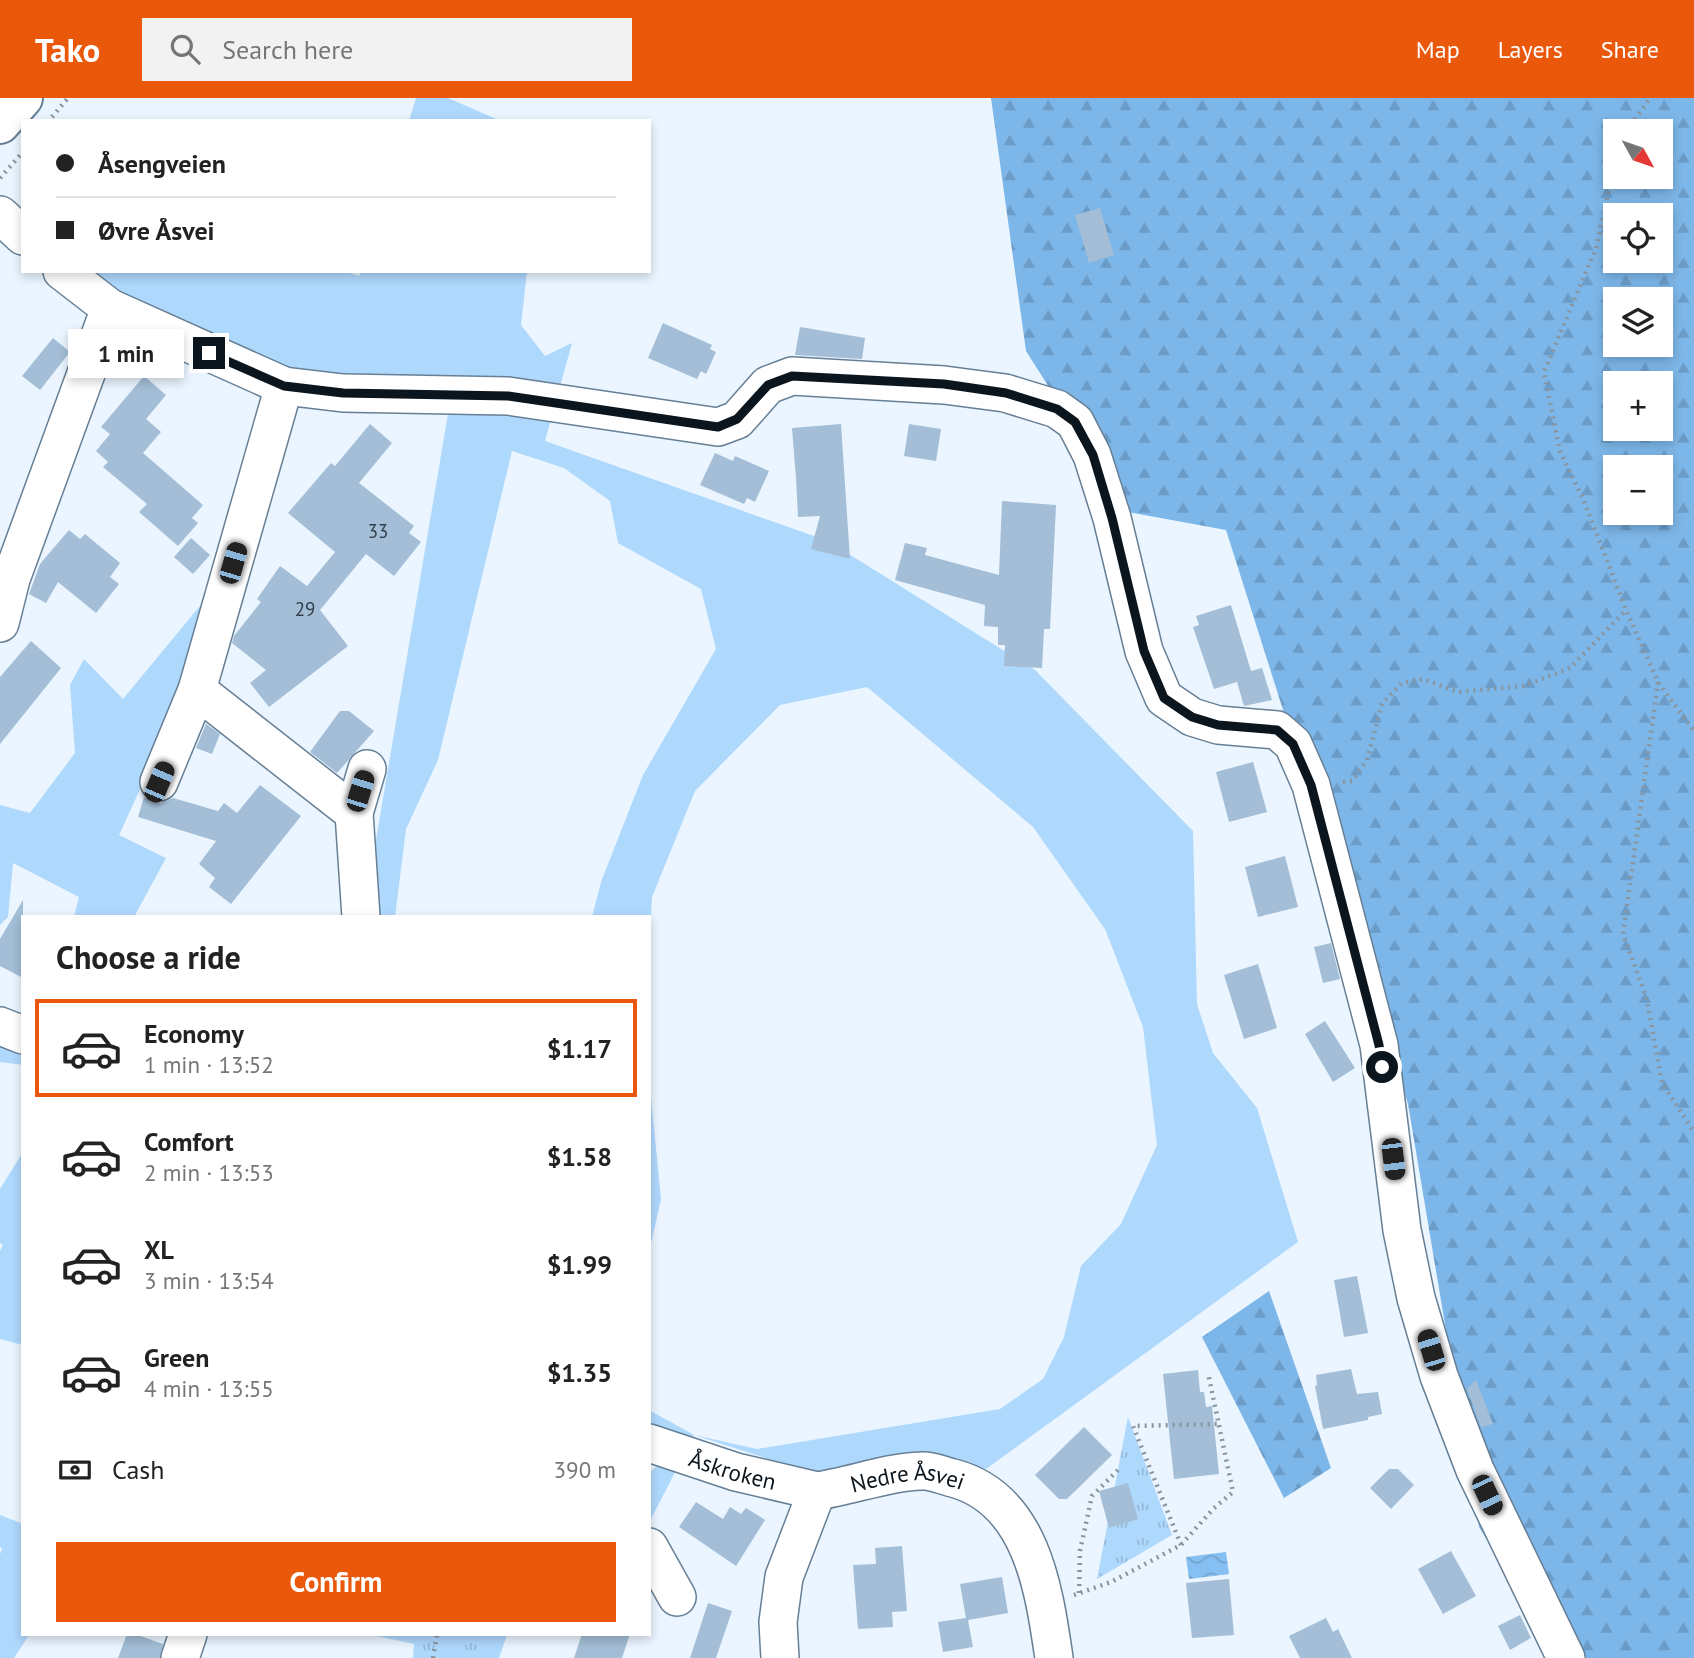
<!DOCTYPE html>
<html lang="en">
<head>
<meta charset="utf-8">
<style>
  :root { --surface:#fff; --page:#f2f2f2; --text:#222; --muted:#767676; --line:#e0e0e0; --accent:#ea580c }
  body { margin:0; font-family:"PT Sans",sans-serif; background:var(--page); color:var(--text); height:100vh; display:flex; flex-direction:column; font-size:26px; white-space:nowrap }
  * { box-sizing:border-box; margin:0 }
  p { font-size:23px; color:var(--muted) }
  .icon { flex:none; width:38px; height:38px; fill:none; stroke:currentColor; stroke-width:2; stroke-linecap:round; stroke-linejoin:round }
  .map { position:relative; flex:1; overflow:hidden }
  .sheet { position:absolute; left:21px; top:817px; width:630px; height:721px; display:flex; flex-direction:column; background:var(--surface); border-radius:0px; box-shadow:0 4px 10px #0003 }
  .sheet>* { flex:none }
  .hud { position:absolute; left:21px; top:21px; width:630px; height:154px; border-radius:0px; box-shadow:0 4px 10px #0003; display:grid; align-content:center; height:154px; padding:0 35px; background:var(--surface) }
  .needle { width:46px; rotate:130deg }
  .controls { position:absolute; left:1603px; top:21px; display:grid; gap:14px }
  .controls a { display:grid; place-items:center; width:70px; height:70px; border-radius:0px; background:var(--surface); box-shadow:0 4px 10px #0003; font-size:35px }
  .end { position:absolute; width:32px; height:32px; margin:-16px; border:9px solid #0b151d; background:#fff; box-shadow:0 0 0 4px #fff }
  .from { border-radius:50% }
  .bubble { position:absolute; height:49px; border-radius:0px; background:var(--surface); box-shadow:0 4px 10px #0003; font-size:23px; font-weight:800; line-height:49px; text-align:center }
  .car { position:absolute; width:21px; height:42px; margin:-21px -10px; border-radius:9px; box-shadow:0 0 5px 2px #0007; background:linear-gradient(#222 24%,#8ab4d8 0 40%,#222 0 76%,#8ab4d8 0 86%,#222 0) }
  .hud b { display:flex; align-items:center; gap:24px; height:66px; font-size:26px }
  .hud b+b { border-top:2px solid var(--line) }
  .hud i { width:18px; height:18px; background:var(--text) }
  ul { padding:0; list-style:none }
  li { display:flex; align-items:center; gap:21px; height:98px; margin:0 14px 10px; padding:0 21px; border:4px solid transparent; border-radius:0px }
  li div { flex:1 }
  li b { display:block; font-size:26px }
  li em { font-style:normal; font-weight:800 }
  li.current { border-color:var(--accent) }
  li>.icon { width:63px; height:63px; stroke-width:1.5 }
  h2 { padding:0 35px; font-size:32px; line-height:84px }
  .pay { display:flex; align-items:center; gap:18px; height:77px; padding:0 35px; font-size:26px }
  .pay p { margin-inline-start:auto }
  .action { display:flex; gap:14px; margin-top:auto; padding:14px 35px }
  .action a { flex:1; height:80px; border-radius:0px; background:var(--accent); color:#fff; font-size:28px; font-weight:800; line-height:80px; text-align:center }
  header { display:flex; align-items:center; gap:42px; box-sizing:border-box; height:98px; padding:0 35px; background:var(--accent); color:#fff }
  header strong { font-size:33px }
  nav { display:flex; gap:38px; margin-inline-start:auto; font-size:24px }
  .search { width:490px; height:63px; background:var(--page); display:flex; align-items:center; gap:18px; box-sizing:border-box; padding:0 24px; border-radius:0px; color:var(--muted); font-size:26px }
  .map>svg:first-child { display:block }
  .grass { fill:#afd8fd }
  .forest { fill:url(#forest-firs); fill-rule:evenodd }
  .park { fill:url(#park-tufts) }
  .water { fill:url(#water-waves) }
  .building { fill:#a3bed6 }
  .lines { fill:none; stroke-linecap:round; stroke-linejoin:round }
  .minor-casing { stroke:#667f95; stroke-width:40 }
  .major-casing { stroke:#667f95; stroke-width:42 }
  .path { stroke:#89949d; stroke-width:4.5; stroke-dasharray:2 5; stroke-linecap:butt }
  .minor { stroke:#fff; stroke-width:37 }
  .major { stroke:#fff; stroke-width:38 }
  .route { stroke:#0b151d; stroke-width:9 }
  .labels { text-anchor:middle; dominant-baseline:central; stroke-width:5; stroke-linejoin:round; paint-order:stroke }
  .number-label { font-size:19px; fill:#313f4b }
  .street-label { font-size:23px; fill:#0b151d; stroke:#fff }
</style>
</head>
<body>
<header>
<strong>Tako</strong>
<div class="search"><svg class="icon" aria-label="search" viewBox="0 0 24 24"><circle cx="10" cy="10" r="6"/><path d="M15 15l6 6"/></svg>Search here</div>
<nav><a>Map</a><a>Layers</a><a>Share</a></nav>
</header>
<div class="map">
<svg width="1694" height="1560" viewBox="0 0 1694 1560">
  <defs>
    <pattern id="forest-firs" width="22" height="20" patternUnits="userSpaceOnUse" patternTransform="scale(1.75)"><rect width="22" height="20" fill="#7db6e8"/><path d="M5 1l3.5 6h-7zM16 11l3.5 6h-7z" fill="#6b9cc7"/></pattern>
    <pattern id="park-tufts" width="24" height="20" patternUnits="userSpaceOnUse" patternTransform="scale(1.75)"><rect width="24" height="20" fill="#afd8fd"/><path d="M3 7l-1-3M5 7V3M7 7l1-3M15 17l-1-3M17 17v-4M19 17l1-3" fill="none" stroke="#95b8d8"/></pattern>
    <pattern id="water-waves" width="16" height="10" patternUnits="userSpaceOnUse" patternTransform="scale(1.75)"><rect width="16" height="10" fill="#86c0f2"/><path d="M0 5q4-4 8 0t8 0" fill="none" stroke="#72a4cf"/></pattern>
  </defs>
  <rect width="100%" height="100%" fill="#eaf5ff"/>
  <g class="grass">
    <path d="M416,0H448L501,23H409Z"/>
    <path d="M67,173H344L359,178L361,173H527L521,227L545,258L572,245L545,343L828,443L1035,572L1193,733L1197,906L1213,955L1257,1010L1298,1144L986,1371L949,1361L812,1375L694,1337L649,1425V1375L672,1355L649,1345V1312L694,1337L757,1351L1000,1311L1043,1281L1064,1239L1081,1168L1121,1126L1157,1047L1143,929L1105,831L1033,729L867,589L780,607L695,693L652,799L649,860V819H592L601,784L643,677L716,551L701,491L618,445L610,403L564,370L512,353L438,662L406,731L395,819H363L449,310L289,284Z"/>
    <path d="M209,497L187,589L119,737L166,760L134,819H74L79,799L13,765L8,819L0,827V707L30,715L75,655L70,587L84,561L123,601Z"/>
    <path d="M0,937L23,944V967L0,964Z"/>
    <path d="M649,979L661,1101L649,1154Z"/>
    <path d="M23,1054V1247L0,1241V1153L3,1147L0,1145V1091Z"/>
    <path d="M0,1417L23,1426V1536L29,1537L14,1560H0V1456L2,1450L0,1449Z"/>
  </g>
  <g class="forest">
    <path d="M991,0H1694V1560H1561L1479,1429L1408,1006L1226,432L1128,414L1026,253ZM1615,33H1661V79H1615ZM1615,117H1661V163H1615ZM1615,201H1661V247H1615ZM1615,285H1661V331H1615ZM1615,369H1661V415H1615Z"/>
    <path d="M1269,1193L1331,1370L1284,1400L1202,1239Z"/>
  </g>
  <g class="park">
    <path d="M1128,1319L1172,1437L1097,1481Z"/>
    <path d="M372,1537H507L499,1560H413L414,1546Z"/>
  </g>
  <path class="water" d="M1226,1454L1229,1476L1189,1481L1186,1459Z"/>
  <g class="building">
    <path d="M1100,110L1114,157L1089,165L1075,117Z"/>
    <path d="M663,225L712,247L710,251L716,254L706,276L701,273L697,281L648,260Z"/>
    <path d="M800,229L865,240L862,261L795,257Z"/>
    <path d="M53,240L70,254L40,292L22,278Z"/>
    <path d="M144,278L166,297L146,321L161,334L143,355L203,407L192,420L198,425L178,448L139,414L147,406L103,369L108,364L96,353L110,336L101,329Z"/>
    <path d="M370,326L392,345L359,385L414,428L409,435L421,444L394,478L366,456L320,512L348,548L269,609L250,585L266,572L232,545L234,538L261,504L257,501L280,468L307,488L335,454L288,415L331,365L335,368Z"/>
    <path d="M841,326L850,461L811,451L820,418L798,419L796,380L792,330Z"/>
    <path d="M909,326L941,331L936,363L904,358Z"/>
    <path d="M715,355L733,363L735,358L769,373L755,404L747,400L744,406L700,387Z"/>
    <path d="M1002,403L1056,407L1050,531H1044L1042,570L1004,568L1005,547H998V529L984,528L985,507L895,482L905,445L927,450L925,457L999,477Z"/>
    <path d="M69,432L80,441L85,436L120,465L110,479L119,486L96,515L58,484L46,505L29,496L40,466Z"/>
    <path d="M191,440L210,457L193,476L174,459Z"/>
    <path d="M1231,507L1251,573L1262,570L1272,602L1244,608L1237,584L1214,591L1193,529L1199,527L1196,518Z"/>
    <path d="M31,543L61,570L0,646V579Z"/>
    <path d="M340,613H349L374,633L337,675L310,654Z"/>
    <path d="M206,626L220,636L212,656L196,650Z"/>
    <path d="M1253,664L1267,714L1229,724L1216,674Z"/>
    <path d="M260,687L301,718L231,806L209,789L215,780L199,766L216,743L138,719L144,699L152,704L161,705L173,700L218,713L224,705L237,715Z"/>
    <path d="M1285,758L1298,809L1258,819L1245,769Z"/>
    <path d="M23,802V880L0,868V841Z"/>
    <path d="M1331,845L1340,881L1323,885L1314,849Z"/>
    <path d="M1258,866L1277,930L1244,941L1224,877Z"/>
    <path d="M1325,923L1355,970L1333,984L1305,936Z"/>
    <path d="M1357,1178L1368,1235L1344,1239L1334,1182Z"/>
    <path d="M1351,1271L1357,1296L1378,1294L1382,1316L1368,1319V1322L1323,1331L1315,1288L1317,1287L1316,1277Z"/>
    <path d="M1198,1272L1200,1294H1204L1206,1309L1212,1308L1219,1376L1174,1381L1163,1276Z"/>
    <path d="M1476,1282L1493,1326L1481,1329L1467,1291Z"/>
    <path d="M1084,1329L1112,1357L1067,1401H1059L1035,1377Z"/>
    <path d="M1389,1371H1398L1414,1387L1391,1411L1370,1390Z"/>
    <path d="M1128,1385L1138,1421L1109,1430L1099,1393Z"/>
    <path d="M696,1404L723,1421L730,1409L741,1416L746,1410L765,1422L736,1468L679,1429Z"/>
    <path d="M902,1448L907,1513L892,1514L893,1529L858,1531L853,1467L876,1466L875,1450Z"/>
    <path d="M1451,1453L1476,1498L1443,1516L1418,1471Z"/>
    <path d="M1002,1479L1008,1515L968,1522L973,1549L943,1554L938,1524L966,1520L960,1486Z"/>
    <path d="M1229,1481L1234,1537L1192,1540L1186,1485Z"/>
    <path d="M708,1505L732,1513L716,1560H690Z"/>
    <path d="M1520,1517L1531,1540L1510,1552L1498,1528Z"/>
    <path d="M1326,1520L1333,1534L1338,1531L1352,1560H1300L1289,1538Z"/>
    <path d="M127,1536H135L163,1546L160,1560H118Z"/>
    <path d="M582,1536H630L622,1560H574Z"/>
  </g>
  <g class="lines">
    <defs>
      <g id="minor">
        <path d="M0,117L23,138"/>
        <path d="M62,173L110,210L284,288L343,295L508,298L718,329L737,322L768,287L792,278L944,287L1005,295L1057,311L1075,324L1092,357L1112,420L1144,553L1164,600L1192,619L1218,627L1277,632L1293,646L1311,687L1379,947L1402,1132L1416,1200L1439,1278L1475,1372L1566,1560"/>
        <path d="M0,525L11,481L110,210"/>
        <path d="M197,592L354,715"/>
        <path d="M159,684L197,592L284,288"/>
        <path d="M361,819L354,715L367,671"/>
        <path d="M0,928L23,937"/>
        <path id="s1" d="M649,1345L736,1374L817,1393"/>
        <path d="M649,1449L677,1499"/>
        <path d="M180,1560L188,1536"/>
        <path id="s2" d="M780,1560L778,1524L784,1479L817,1393C852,1388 886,1374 922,1373C932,1372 943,1378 953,1380C1032,1401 1044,1492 1054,1560"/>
      </g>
      <path id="major" d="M0,26L23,0"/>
    </defs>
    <use href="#minor" class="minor-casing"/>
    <use href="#major" class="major-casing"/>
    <g class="path">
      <path d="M52,19L68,0"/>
      <path d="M1627,33L1650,0"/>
      <path d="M1615,66L1596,150L1544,274L1560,353L1584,403L1626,512L1658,584L1694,633"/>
      <path d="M0,80L23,54"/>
      <path d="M1658,584L1623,836L1647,902L1662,985L1694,1034"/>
      <path d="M1343,684L1352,683L1367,662L1382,606L1402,585L1423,581L1458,594L1523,588L1570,570L1626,512"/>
      <path d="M1181,1447L1133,1328L1219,1326"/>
      <path d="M1079,1495L1080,1453L1092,1398L1120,1370"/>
      <path d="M1074,1497L1111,1484L1181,1447L1213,1411L1233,1394L1208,1275"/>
      <path d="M433,1560L437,1536"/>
    </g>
    <use href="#minor" class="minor"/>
    <use href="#major" class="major"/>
  </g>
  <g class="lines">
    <path class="route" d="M209,255L284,288L343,295L508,298L718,329L737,321L768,287L792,278L944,286L1006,295L1057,311L1075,324L1093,357L1112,420L1144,553L1164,600L1192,619L1218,627L1277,632L1293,646L1311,687L1379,947L1382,969"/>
  </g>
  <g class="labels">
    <g class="number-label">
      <text x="378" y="433">33</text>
      <text x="305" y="511">29</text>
    </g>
    <g class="street-label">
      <text stroke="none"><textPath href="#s1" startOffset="88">Åskroken</textPath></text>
      <text stroke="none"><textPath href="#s2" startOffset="266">Nedre Åsvei</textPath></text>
    </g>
  </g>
</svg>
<div class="controls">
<a><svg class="needle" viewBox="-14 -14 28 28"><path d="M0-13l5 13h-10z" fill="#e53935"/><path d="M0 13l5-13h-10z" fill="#767676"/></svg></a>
<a><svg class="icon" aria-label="locate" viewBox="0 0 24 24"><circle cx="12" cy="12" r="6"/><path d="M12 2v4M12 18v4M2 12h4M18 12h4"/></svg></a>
<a><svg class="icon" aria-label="layers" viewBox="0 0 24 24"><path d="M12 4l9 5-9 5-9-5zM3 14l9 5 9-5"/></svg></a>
<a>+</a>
<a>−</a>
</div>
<i class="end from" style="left:1382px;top:969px"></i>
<i class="end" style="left:209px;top:255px"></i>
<div class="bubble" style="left:68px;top:231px;width:116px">1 min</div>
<i class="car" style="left:233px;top:465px;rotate:16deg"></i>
<i class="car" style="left:159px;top:684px;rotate:23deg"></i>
<i class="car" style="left:360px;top:693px;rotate:17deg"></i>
<i class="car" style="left:1393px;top:1061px;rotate:173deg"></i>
<i class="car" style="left:1431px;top:1252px;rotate:343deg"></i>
<i class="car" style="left:1487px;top:1397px;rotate:155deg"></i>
<div class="hud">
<b><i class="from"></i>Åsengveien</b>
<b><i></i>Øvre Åsvei</b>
</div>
<section class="sheet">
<h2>Choose a ride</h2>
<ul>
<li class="current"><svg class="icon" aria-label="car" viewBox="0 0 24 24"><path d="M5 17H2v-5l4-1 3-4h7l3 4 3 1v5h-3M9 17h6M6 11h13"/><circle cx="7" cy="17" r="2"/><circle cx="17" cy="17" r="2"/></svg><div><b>Economy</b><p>1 min · 13:52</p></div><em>$1.17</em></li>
<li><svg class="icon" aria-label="car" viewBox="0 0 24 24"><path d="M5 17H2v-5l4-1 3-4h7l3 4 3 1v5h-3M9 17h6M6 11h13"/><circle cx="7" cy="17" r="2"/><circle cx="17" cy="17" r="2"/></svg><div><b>Comfort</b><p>2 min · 13:53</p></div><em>$1.58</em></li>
<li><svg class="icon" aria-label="car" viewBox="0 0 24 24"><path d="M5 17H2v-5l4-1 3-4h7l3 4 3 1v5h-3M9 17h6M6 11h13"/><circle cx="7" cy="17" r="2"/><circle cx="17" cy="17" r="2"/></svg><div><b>XL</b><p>3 min · 13:54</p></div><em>$1.99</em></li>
<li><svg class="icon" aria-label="car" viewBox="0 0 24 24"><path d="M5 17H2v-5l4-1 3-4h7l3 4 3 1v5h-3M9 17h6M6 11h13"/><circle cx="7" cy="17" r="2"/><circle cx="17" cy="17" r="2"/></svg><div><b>Green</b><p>4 min · 13:55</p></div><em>$1.35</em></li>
</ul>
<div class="pay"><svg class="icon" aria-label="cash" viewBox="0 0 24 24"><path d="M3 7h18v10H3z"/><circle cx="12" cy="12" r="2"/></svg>Cash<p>390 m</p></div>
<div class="action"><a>Confirm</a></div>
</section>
</div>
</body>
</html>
